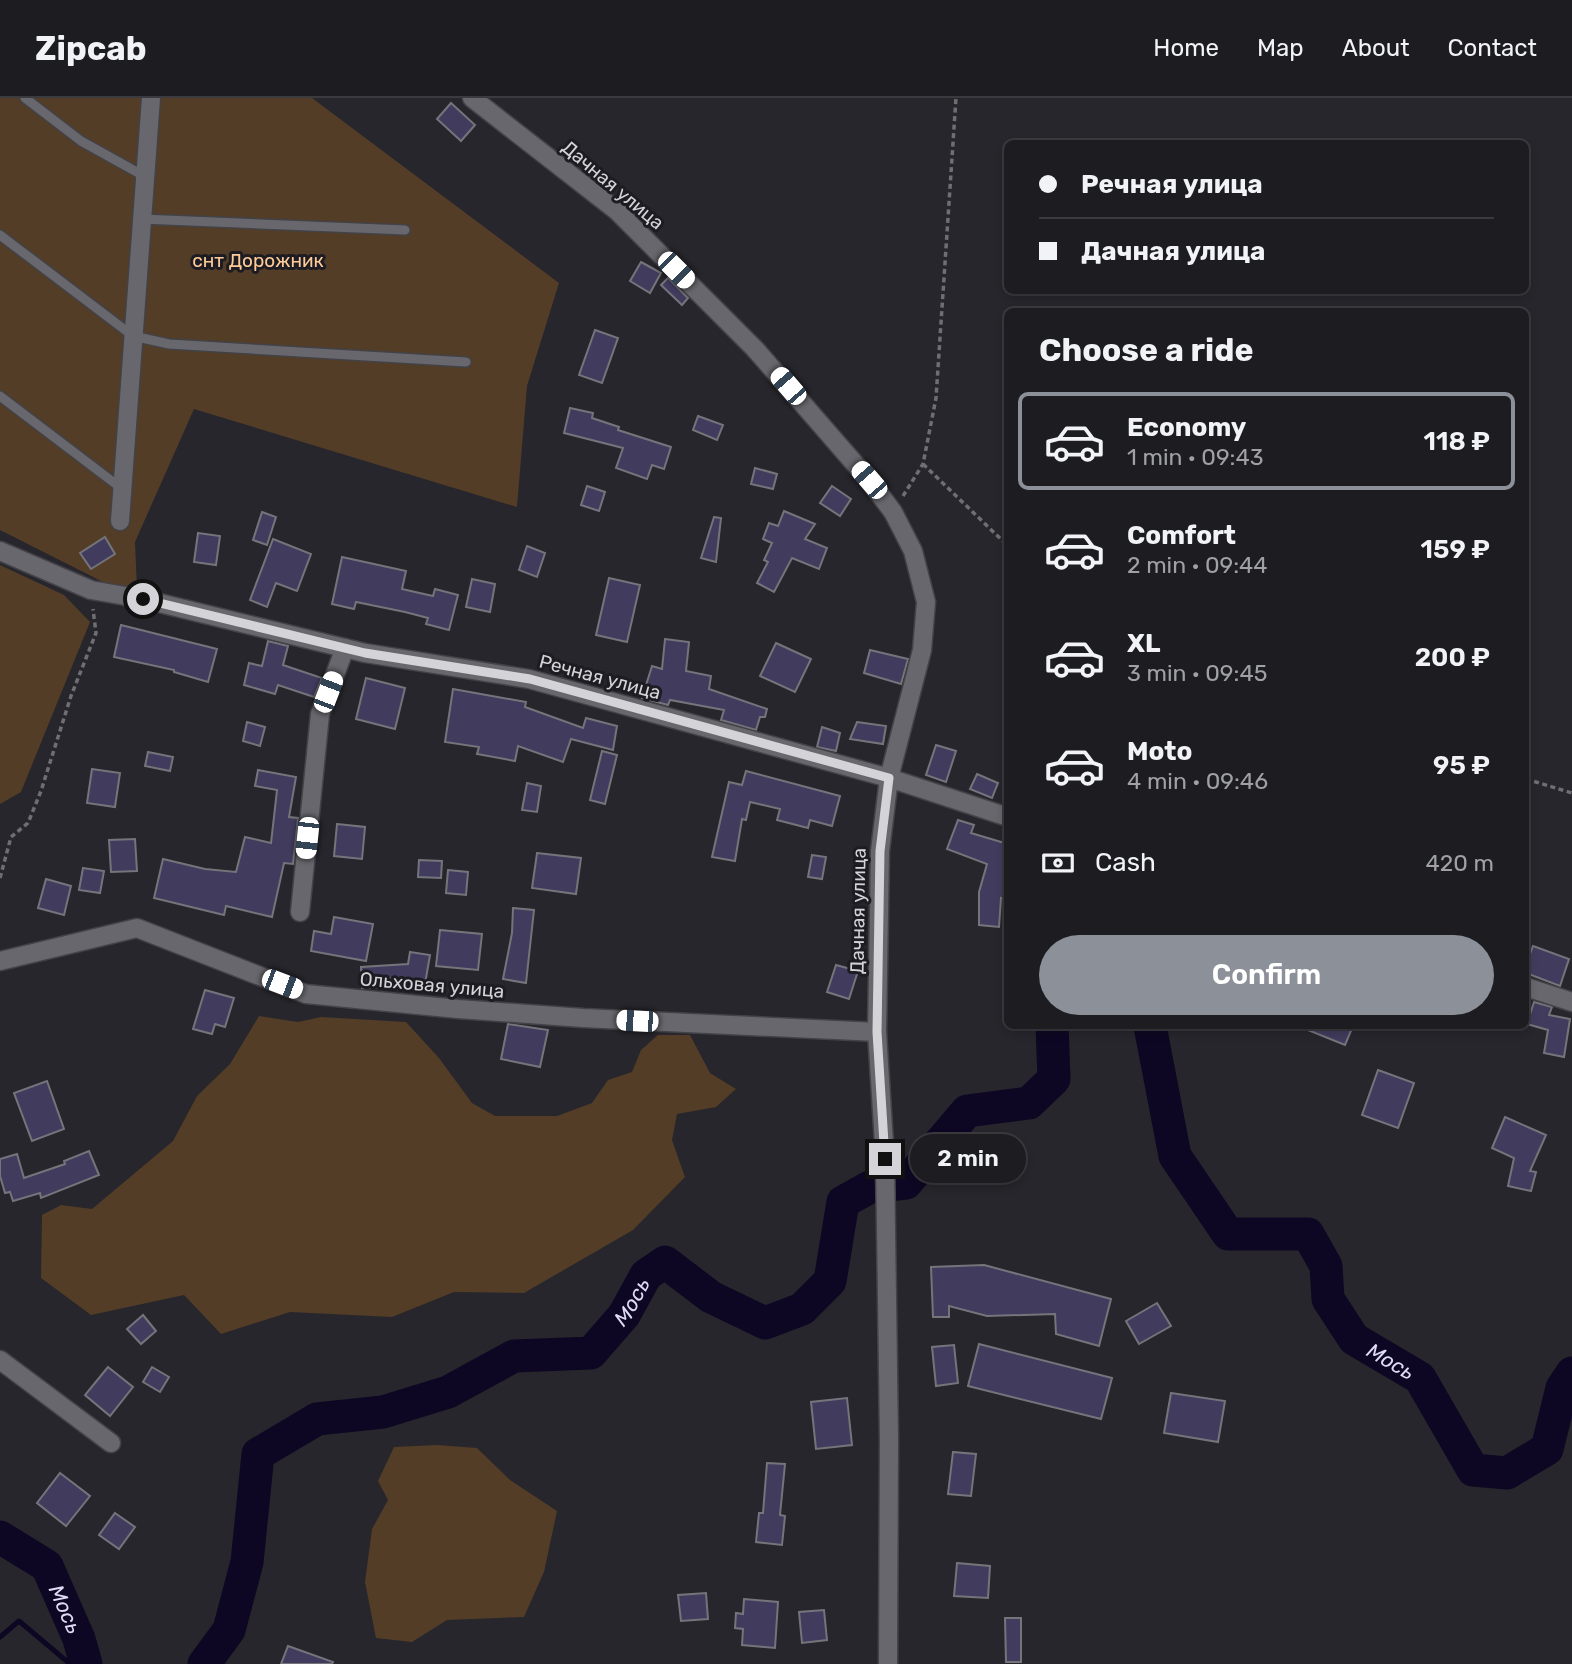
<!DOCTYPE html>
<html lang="en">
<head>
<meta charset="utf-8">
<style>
  :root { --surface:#1c1c21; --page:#25252a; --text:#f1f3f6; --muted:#a0a1a5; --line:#3a3a3f; --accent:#8c9099 }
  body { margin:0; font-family:Rubik,sans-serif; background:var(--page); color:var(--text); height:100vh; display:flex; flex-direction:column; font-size:26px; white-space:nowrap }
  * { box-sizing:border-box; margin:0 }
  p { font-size:23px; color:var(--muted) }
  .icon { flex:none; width:38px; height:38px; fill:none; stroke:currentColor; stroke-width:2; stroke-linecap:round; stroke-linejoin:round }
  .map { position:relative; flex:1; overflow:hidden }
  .side { position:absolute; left:1004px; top:210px; width:525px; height:721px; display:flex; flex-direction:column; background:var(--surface); border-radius:10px; box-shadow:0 4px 10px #0003,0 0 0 2px var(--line) }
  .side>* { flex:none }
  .banner { position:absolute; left:1004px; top:42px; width:525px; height:154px; border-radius:10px; box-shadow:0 4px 10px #0003,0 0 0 2px var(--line); display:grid; align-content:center; height:154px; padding:0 35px; background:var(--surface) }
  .end { position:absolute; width:32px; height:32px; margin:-16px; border:9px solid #d4d3d7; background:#111; box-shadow:0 0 0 4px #111 }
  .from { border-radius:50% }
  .bubble { position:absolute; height:49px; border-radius:24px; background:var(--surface); box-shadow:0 4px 10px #0003,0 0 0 2px var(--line); font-size:23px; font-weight:600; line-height:49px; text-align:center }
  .car { position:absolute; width:21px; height:42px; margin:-21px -10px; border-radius:9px; box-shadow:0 0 5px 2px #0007; background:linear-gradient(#fff 24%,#345 0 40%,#fff 0 76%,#345 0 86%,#fff 0) }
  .banner b { display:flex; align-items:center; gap:24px; height:66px; font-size:26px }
  .banner b+b { border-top:2px solid var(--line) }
  .banner i { width:18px; height:18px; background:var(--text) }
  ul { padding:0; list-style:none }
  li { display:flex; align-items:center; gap:21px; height:98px; margin:0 14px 10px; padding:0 21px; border:4px solid transparent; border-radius:10px }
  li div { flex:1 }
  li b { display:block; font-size:26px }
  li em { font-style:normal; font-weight:600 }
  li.on { border-color:var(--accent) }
  li>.icon { width:63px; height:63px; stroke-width:1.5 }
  h2 { padding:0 35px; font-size:32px; line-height:84px }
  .pay { display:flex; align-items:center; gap:18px; height:77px; padding:0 35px; font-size:26px }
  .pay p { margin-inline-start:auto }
  .button { display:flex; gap:14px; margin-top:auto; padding:14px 35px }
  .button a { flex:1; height:80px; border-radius:42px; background:var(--accent); color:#fff; font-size:28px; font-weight:600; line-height:80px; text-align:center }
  header { display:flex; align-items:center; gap:42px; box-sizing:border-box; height:98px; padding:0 35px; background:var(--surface); border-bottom:2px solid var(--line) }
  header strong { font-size:33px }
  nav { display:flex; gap:38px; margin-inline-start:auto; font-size:24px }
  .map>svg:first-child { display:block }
  .green { fill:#533d27 }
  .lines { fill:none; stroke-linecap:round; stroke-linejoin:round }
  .stream { stroke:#0e0723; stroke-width:5 }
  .river { stroke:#0e0723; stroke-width:33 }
  .building { fill:#413c5d; stroke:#74747b; stroke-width:2 }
  .service-casing { stroke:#424247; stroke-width:12 }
  .minor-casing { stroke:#424247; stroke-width:21 }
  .path { stroke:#6f6e73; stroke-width:3.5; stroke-dasharray:5 3.5; stroke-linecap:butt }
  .service { stroke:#67676d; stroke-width:9 }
  .minor { stroke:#67676d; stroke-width:18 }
  .route { stroke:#d4d3d7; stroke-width:9 }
  .labels { text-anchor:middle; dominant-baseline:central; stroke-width:6; stroke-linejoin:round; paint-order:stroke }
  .street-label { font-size:19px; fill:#d4d3d7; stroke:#1d1c22 }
  .park-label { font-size:19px; fill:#fecb98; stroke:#1d1c22 }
  .water-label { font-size:21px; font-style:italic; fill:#dedbf5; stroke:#1d1c22 }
</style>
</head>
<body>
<header>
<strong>Zipcab</strong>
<nav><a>Home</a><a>Map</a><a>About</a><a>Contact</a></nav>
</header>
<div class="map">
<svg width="1572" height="1566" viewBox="0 0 1572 1566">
  <rect width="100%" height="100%" fill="#26262c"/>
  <g class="green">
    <path d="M0,0H312L559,185L527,288L517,409L194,311L135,444L137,490L105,485L0,432Z"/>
    <path d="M0,467L64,497L90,524L21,694L0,706Z"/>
    <path d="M259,918L298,924L321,919L406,924L439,960L472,1005L495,1018H557L592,1005L608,982L632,974L641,952L658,937H690L710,975L736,991L716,1009L677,1016L672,1042L685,1079L633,1132L524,1195L454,1194L392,1219L290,1214L221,1236L184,1197L91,1217L41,1180L42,1117L61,1107L92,1111L173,1043L197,998L230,966Z"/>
    <path d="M437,1347L477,1350L510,1382L557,1413L544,1474L524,1519L447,1522L412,1544L376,1540L365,1484L372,1431L388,1402L378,1383L394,1349Z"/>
  </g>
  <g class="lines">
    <path class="stream" d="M0,1539L19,1523L70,1566"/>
    <g class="river">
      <path id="s1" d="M1150,928L1175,1058L1228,1136H1308L1326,1168L1328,1201L1354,1241L1420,1280L1473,1372L1507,1375L1547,1351L1562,1290L1572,1275"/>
      <path id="s2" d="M0,1439L47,1468L79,1541L86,1566"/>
      <path id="s3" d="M204,1566L229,1532L247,1464L258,1356L317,1321L383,1314L448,1294L514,1258L591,1255L624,1217L646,1177L665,1164L711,1199L765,1225L802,1211L830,1183L843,1104L870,1089L906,1085L967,1013L1029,1005L1054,981L1052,928"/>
    </g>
  </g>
  <g class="building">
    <path d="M451,5L475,27L461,43L437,21Z"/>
    <path d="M641,164L661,175L650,195L630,183Z"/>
    <path d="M668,180L688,200L682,207L661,187Z"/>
    <path d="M595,232L618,240L602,285L579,277Z"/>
    <path d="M570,310L593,315L592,320L619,329L618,332L671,349L664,371L652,367L647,381L616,370L623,350L564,335Z"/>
    <path d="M698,318L723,327L717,342L693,332Z"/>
    <path d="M755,370L777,376L773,391L751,386Z"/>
    <path d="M587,388L605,394L599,413L581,407Z"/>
    <path d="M832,388L851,401L840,418L820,405Z"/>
    <path d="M784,413L815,426L805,441L827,450L819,471L792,460L774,494L757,485L768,464L764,462L772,445L763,441L769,425L778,428Z"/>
    <path d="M262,414L276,419L267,447L253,442Z"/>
    <path d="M714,419L721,420L716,464L701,460Z"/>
    <path d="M198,435L220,438L216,467L194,464Z"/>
    <path d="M105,439L115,456L91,471L80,455Z"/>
    <path d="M273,441L311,456L297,493L276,485L267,509L250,502Z"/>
    <path d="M527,448L545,455L537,479L519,472Z"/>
    <path d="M342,459L406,473L402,491L433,498L435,491L458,497L449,532L426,526L428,520L405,514L356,504L354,511L332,506Z"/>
    <path d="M609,480L640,487L627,544L596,537Z"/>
    <path d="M472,481L495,486L490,514L466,509Z"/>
    <path d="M121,527L217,551L208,584L174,574V572L114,559Z"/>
    <path d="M665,541L689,544L686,573L711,578L709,591L767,611L765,619H760L756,632L721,622L724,612L670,602L668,607L642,600L652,568L662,571Z"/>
    <path d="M268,543L288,548L283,567L322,580L314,599L278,587L275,596L244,587L249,565L262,568Z"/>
    <path d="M776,545L811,561L795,594L760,578Z"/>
    <path d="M870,552L908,561L901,586L864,575Z"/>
    <path d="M366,580L405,590L395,631L356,621Z"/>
    <path d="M453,591L526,604L525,609L583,630L586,620L617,628L613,652L571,641L563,664L518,648L515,663L477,656L479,649L445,644Z"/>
    <path d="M247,624L265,629L260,648L243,643Z"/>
    <path d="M857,624L886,628L883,646L850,641Z"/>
    <path d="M822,629L840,635L836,653L817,649Z"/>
    <path d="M936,647L956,653L946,684L926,677Z"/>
    <path d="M602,653L617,657L605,706L590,702Z"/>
    <path d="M148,654L173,659L170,673L145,668Z"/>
    <path d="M92,671L120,675L115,709L87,705Z"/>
    <path d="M258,672L296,679L289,719L298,720L293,766L284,765L272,819L226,808L224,817L154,800L163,761L205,771L236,774L245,739L271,745L277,692L255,688Z"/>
    <path d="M746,673L840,698L832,728L810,722L808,730L777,722L780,711L750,704L746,722L742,721L735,763L712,759L729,684L742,687Z"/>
    <path d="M977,676L998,685L992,700L970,691Z"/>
    <path d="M527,685L541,688L537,714L522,712Z"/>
    <path d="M958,722L974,727L971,735L1008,746V793L1006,802L1001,800L999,829L979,827V794L987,766L947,751Z"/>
    <path d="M337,726L365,729L362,761L334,758Z"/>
    <path d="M135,741L137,773L111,774L109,742Z"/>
    <path d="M537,755L581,760L576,796L532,790Z"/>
    <path d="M812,757L826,759L822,781L808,779Z"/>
    <path d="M419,762L442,763L441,780L418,779Z"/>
    <path d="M83,770L104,773L100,795L79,792Z"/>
    <path d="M448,772L468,774L466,797L446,795Z"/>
    <path d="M46,781L71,788L64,817L38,810Z"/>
    <path d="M513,810L534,812L526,885L503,881L512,835Z"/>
    <path d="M334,819L373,826L366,863L311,853L314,833L331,836Z"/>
    <path d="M440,832L482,836L478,872L436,868Z"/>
    <path d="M1533,848L1569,861L1560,888L1526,875V867Z"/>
    <path d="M410,854L430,857L425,886L387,880V889L362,890L361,869L408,866Z"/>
    <path d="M836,867L858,873L849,901L827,894Z"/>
    <path d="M205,892L234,900L225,929L215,926L212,936L193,931Z"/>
    <path d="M1534,904L1552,909L1549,917L1570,921L1564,959L1544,955L1548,932L1527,926Z"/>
    <path d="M508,926L548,932L540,969L501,961Z"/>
    <path d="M1298,928H1353L1345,947Z"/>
    <path d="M1378,972L1414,985L1398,1030L1362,1017Z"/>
    <path d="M47,983L64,1031L32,1043L14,995Z"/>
    <path d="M1505,1019L1546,1037L1530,1073L1536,1074L1531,1093L1508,1088L1514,1060L1492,1050Z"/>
    <path d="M89,1053L99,1077L41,1100L40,1095L13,1103L10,1094L5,1095L0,1078V1061L17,1056L24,1080L65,1066L64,1063Z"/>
    <path d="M984,1167L1111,1201L1099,1248L1056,1236L1055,1216L987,1218L949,1208V1219H933L931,1169Z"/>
    <path d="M1157,1205L1171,1228L1139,1246L1126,1223Z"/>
    <path d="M143,1217L156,1233L141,1246L127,1231Z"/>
    <path d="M979,1246L1112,1280L1101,1321L968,1288Z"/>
    <path d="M954,1247L958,1285L936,1288L932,1249Z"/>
    <path d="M108,1269L133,1289L110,1318L85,1297Z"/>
    <path d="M152,1269L169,1279L160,1294L143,1284Z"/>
    <path d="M1171,1295L1225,1303L1218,1344L1164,1335Z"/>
    <path d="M847,1300L852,1347L816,1351L811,1304Z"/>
    <path d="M953,1354L976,1356L971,1398L948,1396Z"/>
    <path d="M767,1365L785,1366L780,1417L785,1418L782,1447L756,1444L759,1415H763Z"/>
    <path d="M60,1375L90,1398L66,1428L37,1405Z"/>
    <path d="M115,1415L135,1429L119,1451L99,1437Z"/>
    <path d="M957,1465L990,1468L988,1500L954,1498Z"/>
    <path d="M706,1495L708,1521L681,1523L678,1497Z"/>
    <path d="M744,1501L778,1504L775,1550L742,1547L743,1531L735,1530L736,1515L743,1516Z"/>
    <path d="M824,1512L827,1542L802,1545L799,1514Z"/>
    <path d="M1005,1520H1021V1564H1006Z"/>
    <path d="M288,1548L333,1564L332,1566H281Z"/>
  </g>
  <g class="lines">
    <defs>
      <g id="service">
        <path d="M25,0L81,43L144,78"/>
        <path d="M141,121L405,132"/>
        <path d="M0,137L133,238L169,246L466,264"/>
        <path d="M0,298L121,390"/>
      </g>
      <g id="minor">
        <path d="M472,0L617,113L755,251L869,382L893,414L913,453L926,504L922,552L889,680L880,753L877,934L885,1061L889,1341L888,1566"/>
        <path d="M120,423L151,0"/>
        <path d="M0,453L91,492L143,501L365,555L529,581L889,680L1008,719"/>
        <path d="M300,814L320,616L345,550"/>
        <path d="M0,863L137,830L306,896L458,911L583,920L877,934"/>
        <path d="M1526,889L1572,904"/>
        <path d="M0,1262L111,1345"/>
      </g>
    </defs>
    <use href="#service" class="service-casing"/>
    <use href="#minor" class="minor-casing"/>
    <g class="path">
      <path d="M923,366L1008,448"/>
      <path d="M903,398L923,366L936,300L956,0"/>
      <path d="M1526,681L1572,695"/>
      <path d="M0,780L11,739L28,725L41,693L71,598L96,535L93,511"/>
    </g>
    <use href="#service" class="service"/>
    <use href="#minor" class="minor"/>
  </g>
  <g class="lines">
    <path class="route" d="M143,501L365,555L530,581L889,680L880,753L877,934L885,1061"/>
  </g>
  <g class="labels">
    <g class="street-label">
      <text transform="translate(613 87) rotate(40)">Дачная улица</text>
      <text transform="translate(600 579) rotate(15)">Речная улица</text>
      <text transform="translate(858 813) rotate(-89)">Дачная улица</text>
      <text transform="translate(432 887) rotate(5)">Ольховая улица</text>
    </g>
    <g class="park-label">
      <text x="258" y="162">снт Дорожник</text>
    </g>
    <g class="water-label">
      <text stroke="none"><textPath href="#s3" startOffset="642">Мось</textPath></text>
      <text stroke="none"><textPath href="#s1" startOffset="467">Мось</textPath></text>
      <text stroke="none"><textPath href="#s2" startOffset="102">Мось</textPath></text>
    </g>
  </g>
</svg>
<i class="end from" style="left:143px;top:501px"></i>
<i class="end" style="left:885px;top:1061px"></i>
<div class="bubble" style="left:910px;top:1036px;width:116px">2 min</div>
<i class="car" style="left:676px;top:172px;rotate:135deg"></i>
<i class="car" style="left:788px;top:288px;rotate:319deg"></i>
<i class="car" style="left:869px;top:382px;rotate:319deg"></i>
<i class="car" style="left:328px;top:594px;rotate:21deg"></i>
<i class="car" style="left:307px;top:740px;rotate:186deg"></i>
<i class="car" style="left:282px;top:886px;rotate:111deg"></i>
<i class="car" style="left:637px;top:923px;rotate:273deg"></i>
<div class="banner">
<b><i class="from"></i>Речная улица</b>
<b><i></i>Дачная улица</b>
</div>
<section class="side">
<h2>Choose a ride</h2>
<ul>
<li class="on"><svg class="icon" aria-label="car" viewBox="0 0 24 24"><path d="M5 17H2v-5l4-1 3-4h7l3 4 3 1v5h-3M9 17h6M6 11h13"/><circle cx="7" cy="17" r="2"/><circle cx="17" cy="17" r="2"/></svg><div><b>Economy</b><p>1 min · 09:43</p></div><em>118 ₽</em></li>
<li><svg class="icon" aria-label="car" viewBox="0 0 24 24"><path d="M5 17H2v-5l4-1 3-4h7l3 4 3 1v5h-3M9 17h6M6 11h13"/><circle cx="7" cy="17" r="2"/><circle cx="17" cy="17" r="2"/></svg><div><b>Comfort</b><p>2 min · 09:44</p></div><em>159 ₽</em></li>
<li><svg class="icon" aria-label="car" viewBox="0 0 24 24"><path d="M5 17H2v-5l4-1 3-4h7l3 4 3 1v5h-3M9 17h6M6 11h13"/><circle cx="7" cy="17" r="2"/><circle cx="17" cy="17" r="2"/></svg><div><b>XL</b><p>3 min · 09:45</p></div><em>200 ₽</em></li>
<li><svg class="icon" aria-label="car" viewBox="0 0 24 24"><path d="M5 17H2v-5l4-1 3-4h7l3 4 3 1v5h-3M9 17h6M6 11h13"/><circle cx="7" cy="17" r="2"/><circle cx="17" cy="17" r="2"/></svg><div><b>Moto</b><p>4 min · 09:46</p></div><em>95 ₽</em></li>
</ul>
<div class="pay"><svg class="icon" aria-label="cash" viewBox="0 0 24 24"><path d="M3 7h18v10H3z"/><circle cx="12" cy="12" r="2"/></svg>Cash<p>420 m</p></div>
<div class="button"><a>Confirm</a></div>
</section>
</div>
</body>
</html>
